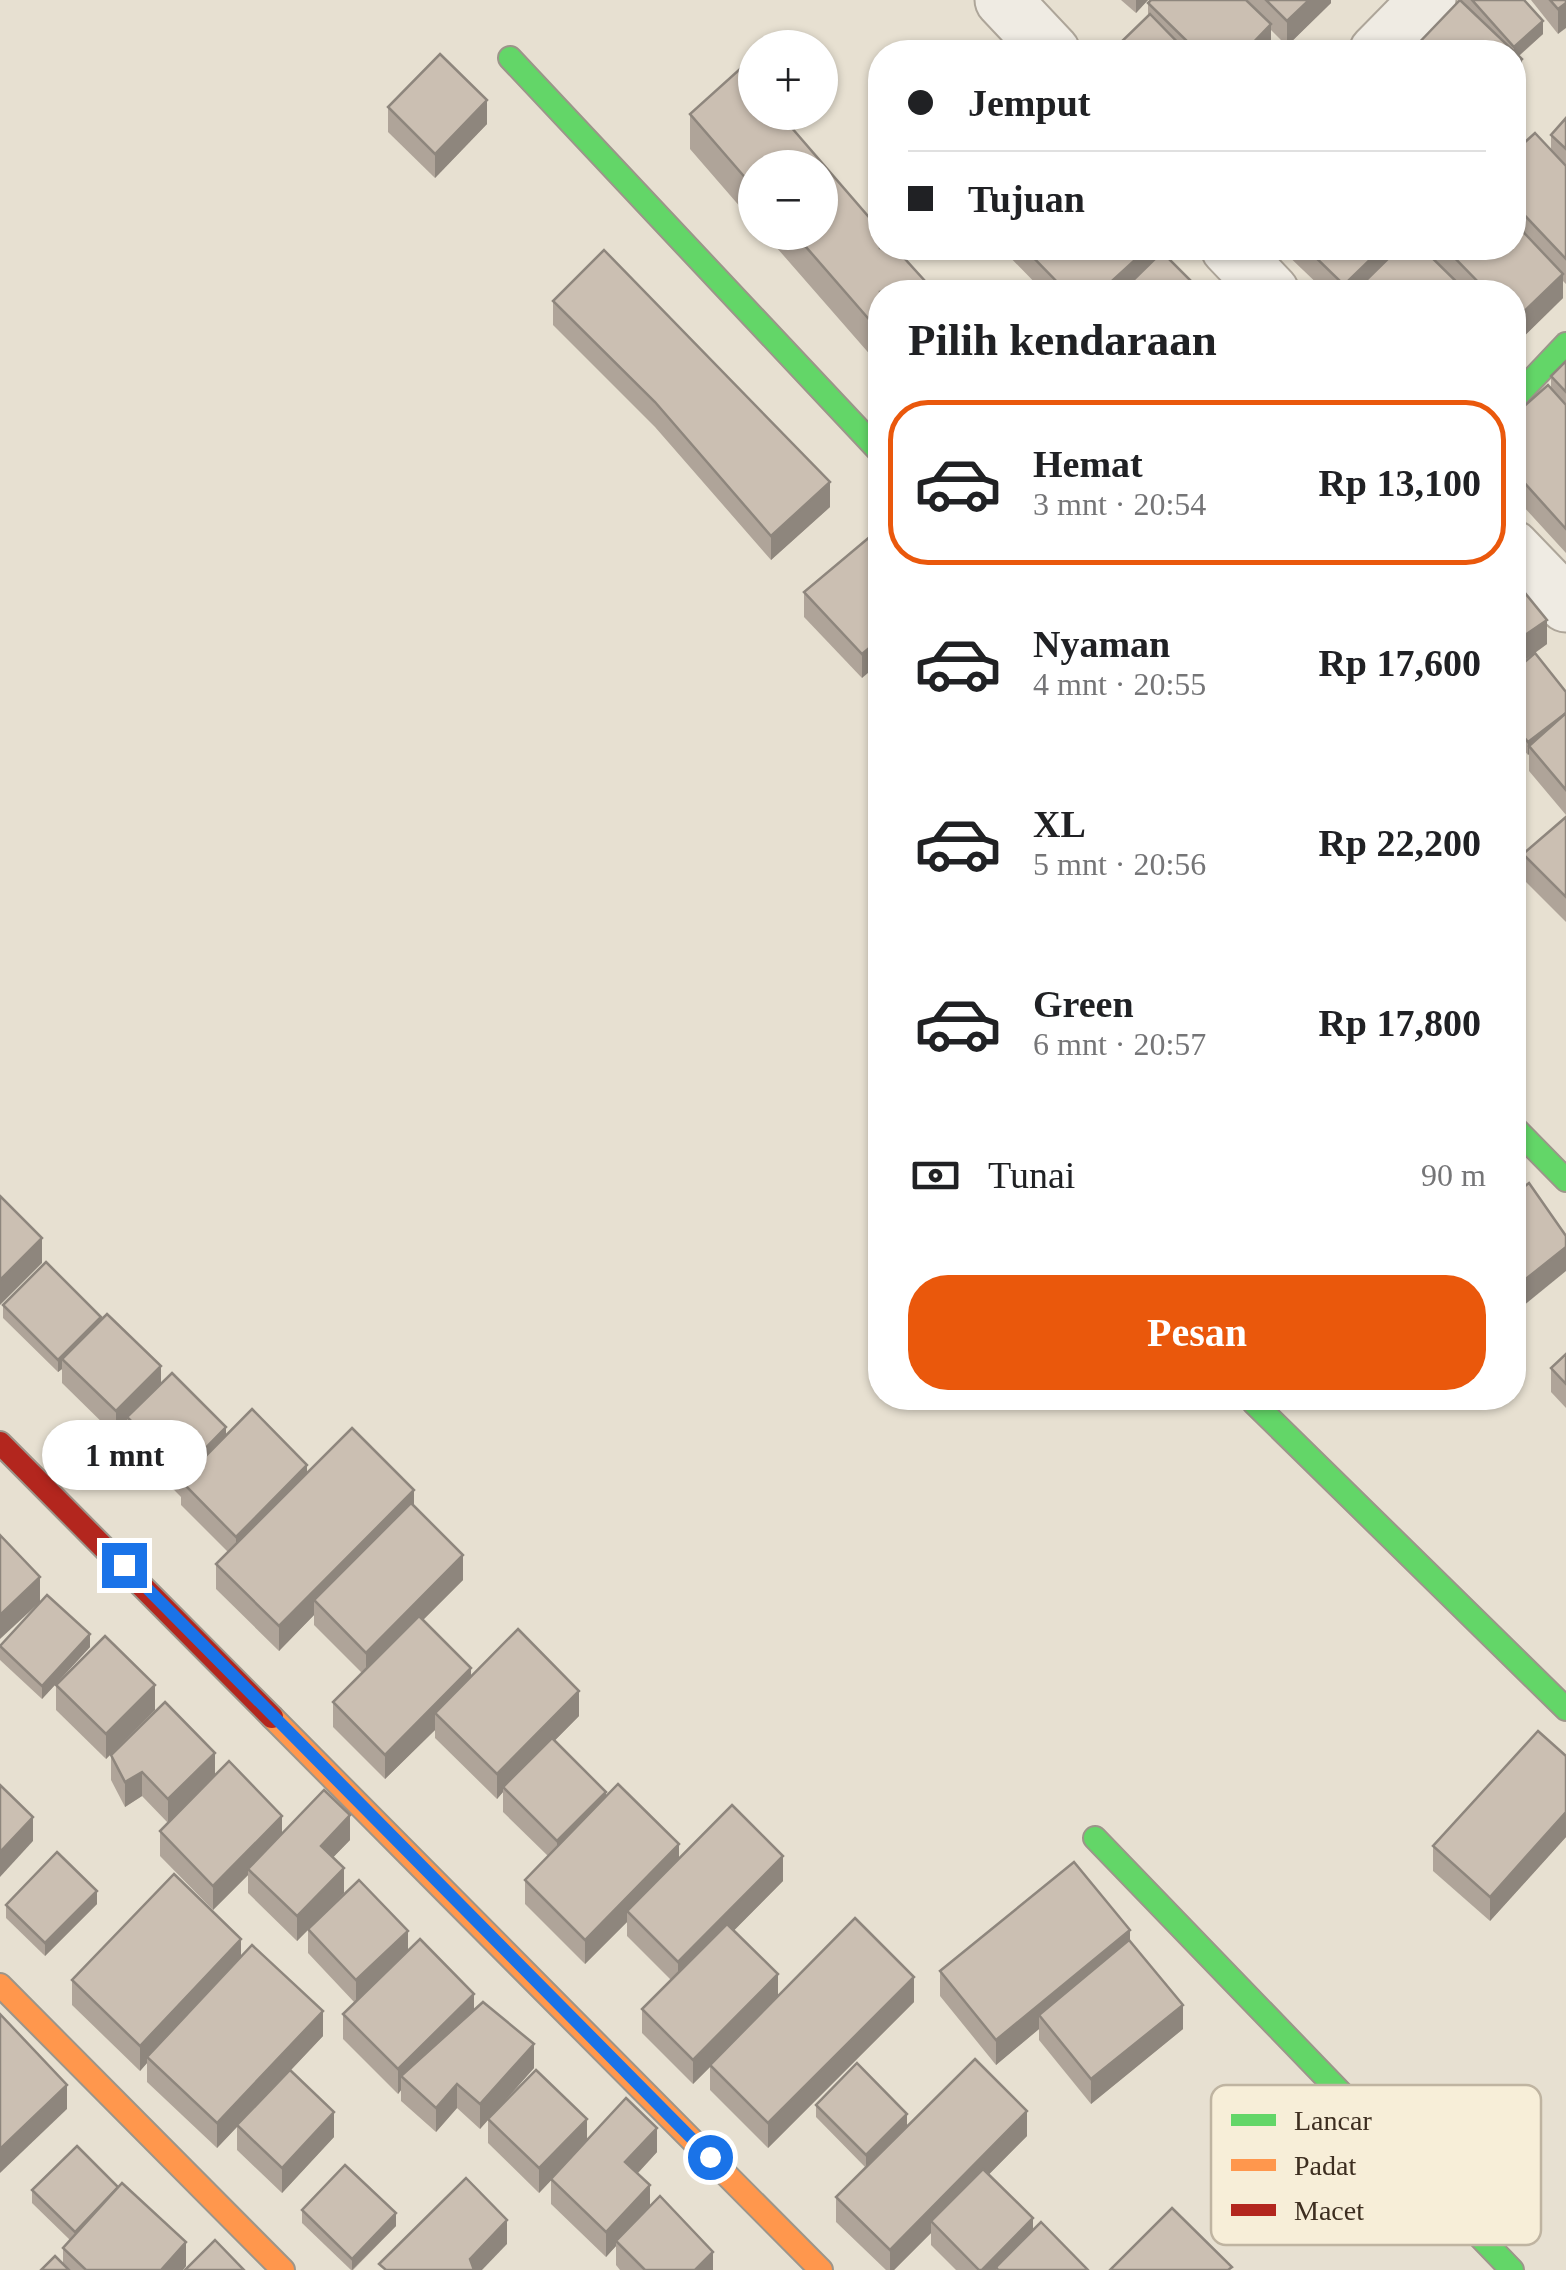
<!DOCTYPE html>
<html lang="id">
<head>
<meta charset="utf-8">
<style>
  :root { --surface:#fff; --page:#f2f2f2; --text:#202124; --muted:#757577; --line:#e0e0e0; --accent:#ea580c }
  body { margin:0; font-family:Georgia,serif; background:var(--page); color:var(--text); height:100vh; display:flex; flex-direction:column; font-size:38px; white-space:nowrap }
  * { box-sizing:border-box; margin:0 }
  p { font-size:32px; color:var(--muted) }
  .icon { flex:none; width:55px; height:55px; fill:none; stroke:currentColor; stroke-width:2; stroke-linecap:round; stroke-linejoin:round }
  .map { position:relative; flex:1; overflow:hidden }
  .panel { position:absolute; left:868px; top:280px; width:658px; height:1130px; display:flex; flex-direction:column; background:var(--surface); border-radius:40px; box-shadow:0 2px 8px #0004 }
  .panel>* { flex:none }
  .top-card { position:absolute; left:868px; top:40px; width:658px; height:220px; border-radius:40px; box-shadow:0 2px 8px #0004; display:grid; align-content:center; height:220px; padding:0 40px; background:var(--surface) }
  .fabs { position:absolute; left:738px; top:30px; display:grid; gap:20px }
  .fabs a { display:grid; place-items:center; width:100px; height:100px; border-radius:50%; background:var(--surface); box-shadow:0 2px 8px #0004; font-size:50px }
  .end { position:absolute; width:45px; height:45px; margin:-22px; border:12px solid #1a73e8; background:#fff; box-shadow:0 0 0 5px #fff }
  .from { border-radius:50% }
  .bubble { position:absolute; height:70px; border-radius:35px; background:var(--surface); box-shadow:0 2px 8px #0004; font-size:32px; font-weight:800; line-height:70px; text-align:center }
  .top-card b { display:flex; align-items:center; gap:35px; height:95px; font-size:38px }
  .top-card b+b { border-top:2px solid var(--line) }
  .top-card i { width:25px; height:25px; background:var(--text) }
  ul { padding:0; list-style:none }
  li { display:flex; align-items:center; gap:30px; height:165px; margin:0 20px 15px; padding:0 20px; border:5px solid transparent; border-radius:40px }
  li div { flex:1 }
  li b { display:block; font-size:38px }
  li em { font-style:normal; font-weight:800 }
  li.active { border-color:var(--accent) }
  li>.icon { width:90px; height:90px; stroke-width:1.5 }
  h2 { padding:0 40px; font-size:45px; line-height:120px }
  .pay { display:flex; align-items:center; gap:25px; height:110px; padding:0 40px; font-size:38px }
  .pay p { margin-inline-start:auto }
  .button { display:flex; gap:20px; margin-top:auto; padding:20px 40px }
  .button a { flex:1; height:115px; border-radius:40px; background:var(--accent); color:#fff; font-size:40px; font-weight:800; line-height:115px; text-align:center }
  .map>svg:first-child { display:block }
  .lines { fill:none; stroke-linecap:round; stroke-linejoin:round }
  .street-casing { stroke:#ada599; stroke-width:59 }
  .fast-casing { stroke:#9c958a; stroke-width:26 }
  .slow-casing { stroke:#9c958a; stroke-width:26 }
  .jam-casing { stroke:#9c958a; stroke-width:26 }
  .street { stroke:#efebe3; stroke-width:55 }
  .fast { stroke:#63d668; stroke-width:22 }
  .slow { stroke:#ff974d; stroke-width:22 }
  .jam { stroke:#b3261e; stroke-width:22 }
  .wall { fill:#afa499 }
  .shaded-wall { fill:#8e867d }
  .building { fill:#cbbfb2; stroke:#8e867d; stroke-width:2.5 }
  .route { stroke:#1a73e8; stroke-width:12 }
  .key { fill:#f7eed8; stroke:#bfb4a1; stroke-width:2.5 }
  .key-label { font-size:28px; fill:#3d2e20 }
</style>
</head>
<body>
<div class="map">
<svg width="1566" height="2270" viewBox="0 0 1566 2270">
  <rect width="100%" height="100%" fill="#e7e0d1"/>
  <g class="lines">
    <defs>
      <g id="street">
        <path d="M1003,0L1052,52"/>
        <path d="M1377,52L1428,0"/>
        <path d="M1229,248L1271,292"/>
        <path d="M1512,548L1566,604"/>
      </g>
      <g id="fast">
        <path d="M510,58L880,452"/>
        <path d="M1512,401L1566,344"/>
        <path d="M1512,1125L1566,1180"/>
        <path d="M1254,1403L1566,1709"/>
        <path d="M1095,1838L1512,2270"/>
      </g>
      <g id="slow">
        <path d="M272,1717L821,2270"/>
        <path d="M0,1985L283,2270"/>
      </g>
      <path id="jam" d="M0,1443L272,1717"/>
    </defs>
    <use href="#street" class="street-casing"/>
    <use href="#fast" class="fast-casing"/>
    <use href="#slow" class="slow-casing"/>
    <use href="#jam" class="jam-casing"/>
    <use href="#street" class="street"/>
    <use href="#fast" class="fast"/>
    <use href="#slow" class="slow"/>
    <use href="#jam" class="jam"/>
  </g>
  <g class="wall">
    <path d="M1121,0H1148L1136,13Z"/>
    <path d="M1151,0H1331V3L1287,46L1271,30V49L1268,52H1116V47L1148,16V3Z"/>
    <path d="M1460,0H1524L1543,34L1519,56L1522,84L1512,52H1413V49Z"/>
    <path d="M1531,0H1566L1558,34Z"/>
    <path d="M740,69L755,86V112H778L880,230V248H895L935,292H880V366L763,232H820V168H755V224L690,149V114Z"/>
    <path d="M388,107L487,124L435,178L388,132Z"/>
    <path d="M1566,118V284L1563,281V298L1515,345L1512,342V292H1326L1280,248H1422L1429,254V248H1512V154L1551,150V135Z"/>
    <path d="M1001,248H1152V262L1202,292H1044Z"/>
    <path d="M553,301L830,507L771,560L655,427L553,325Z"/>
    <path d="M1566,361V553L1512,494V417L1551,388V376Z"/>
    <path d="M878,530L862,678L804,617V592Z"/>
    <path d="M1512,577L1547,644L1535,653L1566,692V815L1529,771V754L1528,755L1512,736V673L1534,654L1512,669Z"/>
    <path d="M1566,817V922L1523,879V854Z"/>
    <path d="M3,1305L101,1320L161,1384L226,1436L307,1473L414,1506L463,1580L423,1620L471,1676L579,1716L554,1741L606,1797L679,1859L783,1881L734,1930L778,1997L914,2002L768,2148L710,2090V2067L693,2084L642,2033V2009L671,1980L627,1936V1922L585,1964L525,1904V1880L548,1856L503,1812V1792L497,1799L435,1738V1730L385,1779L333,1727V1702L362,1673L314,1625V1615L279,1651L216,1589V1564L228,1552L181,1505V1497L127,1442V1424L116,1436L62,1383V1369L58,1372L3,1318Z"/>
    <path d="M1566,1354V1408L1551,1392V1368Z"/>
    <path d="M0,1646L90,1647L42,1699L0,1660Z"/>
    <path d="M56,1685L155,1710L106,1759L56,1710Z"/>
    <path d="M111,1755L215,1775L282,1833L350,1840L333,1857L344,1893L328,1909L408,1951L474,2010L534,2068L499,2107L587,2140L657,2152L637,2174L650,2207L713,2270H620L616,2265V2246L606,2257L551,2204V2180L539,2193L488,2143V2120L480,2129L457,2108L436,2132L401,2101V2090L398,2094L343,2039V2014L355,2003L308,1953V1930L297,1941L248,1893V1875L213,1910L160,1856V1831L168,1823L142,1796L125,1807L111,1780Z"/>
    <path d="M1566,1756V1837L1490,1921L1433,1871V1846Z"/>
    <path d="M97,1904L45,1956L6,1918V1905Z"/>
    <path d="M241,1956L323,2036L291,2070L334,2137L282,2193L237,2150V2127L217,2148L147,2082V2063L140,2071L72,2005V1980Z"/>
    <path d="M940,1971L1183,2029L1091,2104L1039,2040V2029L996,2065L940,1996Z"/>
    <path d="M816,2105L907,2126L1027,2136L989,2174L1033,2230L1088,2270H956L931,2245V2233L894,2270H886L836,2222V2197L866,2168L816,2117Z"/>
    <path d="M32,2190L186,2266L183,2270H41L63,2264V2248L70,2240L32,2203Z"/>
    <path d="M302,2210L396,2226L353,2270H351L302,2223Z"/>
  </g>
  <g class="shaded-wall">
    <path d="M1136,0H1148L1136,13Z"/>
    <path d="M1309,0H1331V3L1287,46V21Z"/>
    <path d="M1566,3V28L1558,34V9Z"/>
    <path d="M1543,21V34L1514,60V47Z"/>
    <path d="M1271,24V49L1268,52H1244Z"/>
    <path d="M1522,59V84L1512,94V70Z"/>
    <path d="M487,100V124L435,178V154Z"/>
    <path d="M1148,248H1152V268L1126,292H1100Z"/>
    <path d="M1382,248H1406L1362,292H1344V285Z"/>
    <path d="M1563,274V298L1515,345V320Z"/>
    <path d="M830,482V507L771,560V536Z"/>
    <path d="M1547,620V644L1512,669V644Z"/>
    <path d="M880,639V663L862,678V654Z"/>
    <path d="M1566,713L1529,746V754L1528,755V742Z"/>
    <path d="M1516,750V774L1512,777V752Z"/>
    <path d="M42,1238V1263L0,1305V1280Z"/>
    <path d="M1566,1247V1271L1512,1315V1290Z"/>
    <path d="M101,1317V1329L62,1359V1369L58,1372V1360Z"/>
    <path d="M161,1366V1391L127,1417V1424L116,1436V1411Z"/>
    <path d="M226,1427V1451L182,1481V1472Z"/>
    <path d="M307,1465V1490L236,1561V1537Z"/>
    <path d="M414,1490V1514L314,1600V1615L279,1651V1626Z"/>
    <path d="M463,1555V1580L366,1677V1653Z"/>
    <path d="M40,1577V1602L0,1639V1615Z"/>
    <path d="M90,1634V1647L42,1699V1686Z"/>
    <path d="M471,1668V1693L435,1713V1730L385,1779V1755Z"/>
    <path d="M155,1685V1710L106,1759V1734Z"/>
    <path d="M579,1691V1716L506,1790L503,1787V1792L497,1799V1774Z"/>
    <path d="M215,1753V1778L168,1824V1799Z"/>
    <path d="M142,1772V1796L125,1807V1782Z"/>
    <path d="M606,1792V1816L557,1865V1841Z"/>
    <path d="M1566,1812V1837L1490,1921V1897Z"/>
    <path d="M350,1815V1840L321,1870V1846Z"/>
    <path d="M282,1816V1840L248,1869V1875L213,1910V1886Z"/>
    <path d="M33,1817V1841L0,1877V1852Z"/>
    <path d="M679,1844V1869L627,1911V1922L585,1964V1940Z"/>
    <path d="M783,1856V1881L678,1987V1962Z"/>
    <path d="M344,1868V1893L297,1941V1916Z"/>
    <path d="M97,1891V1904L45,1956V1943Z"/>
    <path d="M1130,1930V1954L1039,2015V2029L996,2065V2040Z"/>
    <path d="M408,1931V1956L356,2005V1980Z"/>
    <path d="M241,1939V1964L147,2057V2063L140,2071V2046Z"/>
    <path d="M778,1974V1999L693,2084V2060Z"/>
    <path d="M914,1977V2002L768,2148V2123Z"/>
    <path d="M474,1994V2018L401,2076V2090L398,2094V2069Z"/>
    <path d="M1183,2005V2029L1091,2104V2079Z"/>
    <path d="M323,2011V2036L217,2148V2123Z"/>
    <path d="M534,2044V2068L480,2129V2104Z"/>
    <path d="M457,2084V2108L436,2132V2108Z"/>
    <path d="M67,2085V2109L0,2173V2149Z"/>
    <path d="M1027,2111V2136L937,2227L931,2221V2233L894,2270H890V2250Z"/>
    <path d="M334,2112V2137L282,2193V2168Z"/>
    <path d="M907,2114V2127L866,2168V2155Z"/>
    <path d="M587,2119V2143L539,2193V2168Z"/>
    <path d="M657,2128V2152L625,2187V2162Z"/>
    <path d="M650,2185V2210L616,2241V2246L606,2257V2232Z"/>
    <path d="M396,2213V2226L352,2270V2259Z"/>
    <path d="M1033,2218V2242L996,2267V2270H982Z"/>
    <path d="M507,2220V2244L482,2270H470V2259Z"/>
    <path d="M186,2242V2266L183,2270H161Z"/>
    <path d="M713,2252V2270H695Z"/>
  </g>
  <g class="building">
    <path d="M1151,0H1246L1271,24L1244,52H1198L1148,3Z"/>
    <path d="M1266,0H1309L1287,21Z"/>
    <path d="M1460,0L1522,59L1512,70V52H1417L1413,49Z"/>
    <path d="M1472,0H1524L1543,21L1514,47Z"/>
    <path d="M1550,0H1566V3L1558,9Z"/>
    <path d="M1150,14L1187,52H1121L1116,47Z"/>
    <path d="M440,54L487,100L435,154L388,107Z"/>
    <path d="M740,69L755,86V112H778L880,230V248H895L935,292H880V332L793,232H820V168H755V189L690,114Z"/>
    <path d="M1566,118V149L1551,135Z"/>
    <path d="M1535,133L1566,166V259L1512,202V154Z"/>
    <path d="M1512,220L1563,274L1515,320L1512,318V292H1488L1445,248H1512Z"/>
    <path d="M1024,248H1148L1100,292H1067Z"/>
    <path d="M1306,248H1382L1344,285Z"/>
    <path d="M1399,248H1422L1467,292H1354Z"/>
    <path d="M604,250L830,482L771,536L655,402L553,301Z"/>
    <path d="M1162,252L1202,292H1121Z"/>
    <path d="M1566,361V392L1551,376Z"/>
    <path d="M1548,385L1566,405V529L1512,469V417Z"/>
    <path d="M878,530L880,532V639L862,654L804,592Z"/>
    <path d="M1512,577L1547,620L1512,644Z"/>
    <path d="M1535,653L1566,692V713L1528,742L1512,723V673Z"/>
    <path d="M1566,713V790L1529,746Z"/>
    <path d="M1566,817V897L1523,854Z"/>
    <path d="M1529,1183L1566,1236V1247L1512,1290V1196Z"/>
    <path d="M0,1196L42,1238L0,1280Z"/>
    <path d="M46,1262L101,1317L58,1360L3,1305Z"/>
    <path d="M107,1314L161,1366L116,1411L62,1359Z"/>
    <path d="M1566,1354V1384L1551,1368Z"/>
    <path d="M172,1373L226,1427L182,1472L127,1417Z"/>
    <path d="M252,1409L307,1465L236,1537L181,1481Z"/>
    <path d="M352,1428L414,1490L279,1626L216,1564Z"/>
    <path d="M411,1503L463,1555L366,1653L314,1600Z"/>
    <path d="M0,1535L40,1577L0,1615Z"/>
    <path d="M47,1595L90,1634L42,1686L0,1646Z"/>
    <path d="M419,1616L471,1668L385,1755L333,1702Z"/>
    <path d="M518,1629L579,1691L497,1774L435,1713Z"/>
    <path d="M105,1636L155,1685L106,1734L56,1685Z"/>
    <path d="M165,1702L215,1753L168,1799L142,1772L125,1782L111,1755Z"/>
    <path d="M1538,1731L1566,1756V1812L1490,1897L1433,1846Z"/>
    <path d="M552,1738L606,1792L557,1841L503,1787Z"/>
    <path d="M229,1761L282,1816L213,1886L160,1831Z"/>
    <path d="M618,1784L679,1844L585,1940L525,1880Z"/>
    <path d="M0,1785L33,1817L0,1852Z"/>
    <path d="M324,1790L350,1815L321,1846L344,1868L297,1916L248,1869Z"/>
    <path d="M732,1805L783,1856L678,1962L627,1911Z"/>
    <path d="M57,1852L97,1891L45,1943L6,1905Z"/>
    <path d="M1074,1862L1130,1930L996,2040L940,1971Z"/>
    <path d="M174,1874L241,1939L140,2046L72,1980Z"/>
    <path d="M359,1880L408,1931L356,1980L308,1929Z"/>
    <path d="M855,1918L914,1977L768,2123L710,2065Z"/>
    <path d="M727,1924L778,1974L693,2060L642,2009Z"/>
    <path d="M420,1939L474,1994L398,2069L343,2014Z"/>
    <path d="M1129,1940L1183,2005L1091,2079L1039,2015Z"/>
    <path d="M252,1945L323,2011L217,2123L147,2057Z"/>
    <path d="M483,2002L534,2044L480,2104L457,2084L436,2108L401,2076Z"/>
    <path d="M0,2014L67,2085L0,2149Z"/>
    <path d="M975,2059L1027,2111L890,2250L836,2197Z"/>
    <path d="M857,2063L907,2114L866,2155L816,2105Z"/>
    <path d="M290,2070L334,2112L282,2168L237,2125Z"/>
    <path d="M536,2070L587,2119L539,2168L488,2119Z"/>
    <path d="M626,2098L657,2128L625,2162L650,2185L606,2232L551,2179Z"/>
    <path d="M77,2146L118,2187L75,2232L32,2190Z"/>
    <path d="M345,2165L396,2213L352,2259L302,2210Z"/>
    <path d="M983,2169L1033,2218L982,2270H979L931,2221Z"/>
    <path d="M466,2178L507,2220L470,2259L474,2270H386L379,2264Z"/>
    <path d="M122,2183L186,2242L161,2270H86L63,2248Z"/>
    <path d="M660,2196L713,2252L695,2270H645L616,2241Z"/>
    <path d="M1172,2208L1232,2267L1228,2270H1110Z"/>
    <path d="M1041,2222L1088,2270H998L996,2267Z"/>
    <path d="M215,2240L244,2270H185Z"/>
    <path d="M55,2256L69,2270H41Z"/>
  </g>
  <g class="lines">
    <path class="route" d="M124,1565L710,2157"/>
  </g>
  <rect x="1211" y="2085" width="330" height="160" rx="15" class="key"/>
  <rect x="1231" y="2114" width="45" height="12" fill="#63d668"/>
  <rect x="1231" y="2159" width="45" height="12" fill="#ff974d"/>
  <rect x="1231" y="2204" width="45" height="12" fill="#b3261e"/>
  <g class="key-label">
    <text x="1294" y="2130">Lancar</text>
    <text x="1294" y="2175">Padat</text>
    <text x="1294" y="2220">Macet</text>
  </g>
</svg>
<div class="fabs">
<a>+</a>
<a>−</a>
</div>
<i class="end from" style="left:710px;top:2157px"></i>
<i class="end" style="left:124px;top:1565px"></i>
<div class="bubble" style="left:42px;top:1420px;width:165px">1 mnt</div>
<div class="top-card">
<b><i class="from"></i>Jemput</b>
<b><i></i>Tujuan</b>
</div>
<section class="panel">
<h2>Pilih kendaraan</h2>
<ul>
<li class="active"><svg class="icon" aria-label="car" viewBox="0 0 24 24"><path d="M5 17H2v-5l4-1 3-4h7l3 4 3 1v5h-3M9 17h6M6 11h13"/><circle cx="7" cy="17" r="2"/><circle cx="17" cy="17" r="2"/></svg><div><b>Hemat</b><p>3 mnt · 20:54</p></div><em>Rp 13,100</em></li>
<li><svg class="icon" aria-label="car" viewBox="0 0 24 24"><path d="M5 17H2v-5l4-1 3-4h7l3 4 3 1v5h-3M9 17h6M6 11h13"/><circle cx="7" cy="17" r="2"/><circle cx="17" cy="17" r="2"/></svg><div><b>Nyaman</b><p>4 mnt · 20:55</p></div><em>Rp 17,600</em></li>
<li><svg class="icon" aria-label="car" viewBox="0 0 24 24"><path d="M5 17H2v-5l4-1 3-4h7l3 4 3 1v5h-3M9 17h6M6 11h13"/><circle cx="7" cy="17" r="2"/><circle cx="17" cy="17" r="2"/></svg><div><b>XL</b><p>5 mnt · 20:56</p></div><em>Rp 22,200</em></li>
<li><svg class="icon" aria-label="car" viewBox="0 0 24 24"><path d="M5 17H2v-5l4-1 3-4h7l3 4 3 1v5h-3M9 17h6M6 11h13"/><circle cx="7" cy="17" r="2"/><circle cx="17" cy="17" r="2"/></svg><div><b>Green</b><p>6 mnt · 20:57</p></div><em>Rp 17,800</em></li>
</ul>
<div class="pay"><svg class="icon" aria-label="cash" viewBox="0 0 24 24"><path d="M3 7h18v10H3z"/><circle cx="12" cy="12" r="2"/></svg>Tunai<p>90 m</p></div>
<div class="button"><a>Pesan</a></div>
</section>
</div>
</body>
</html>
